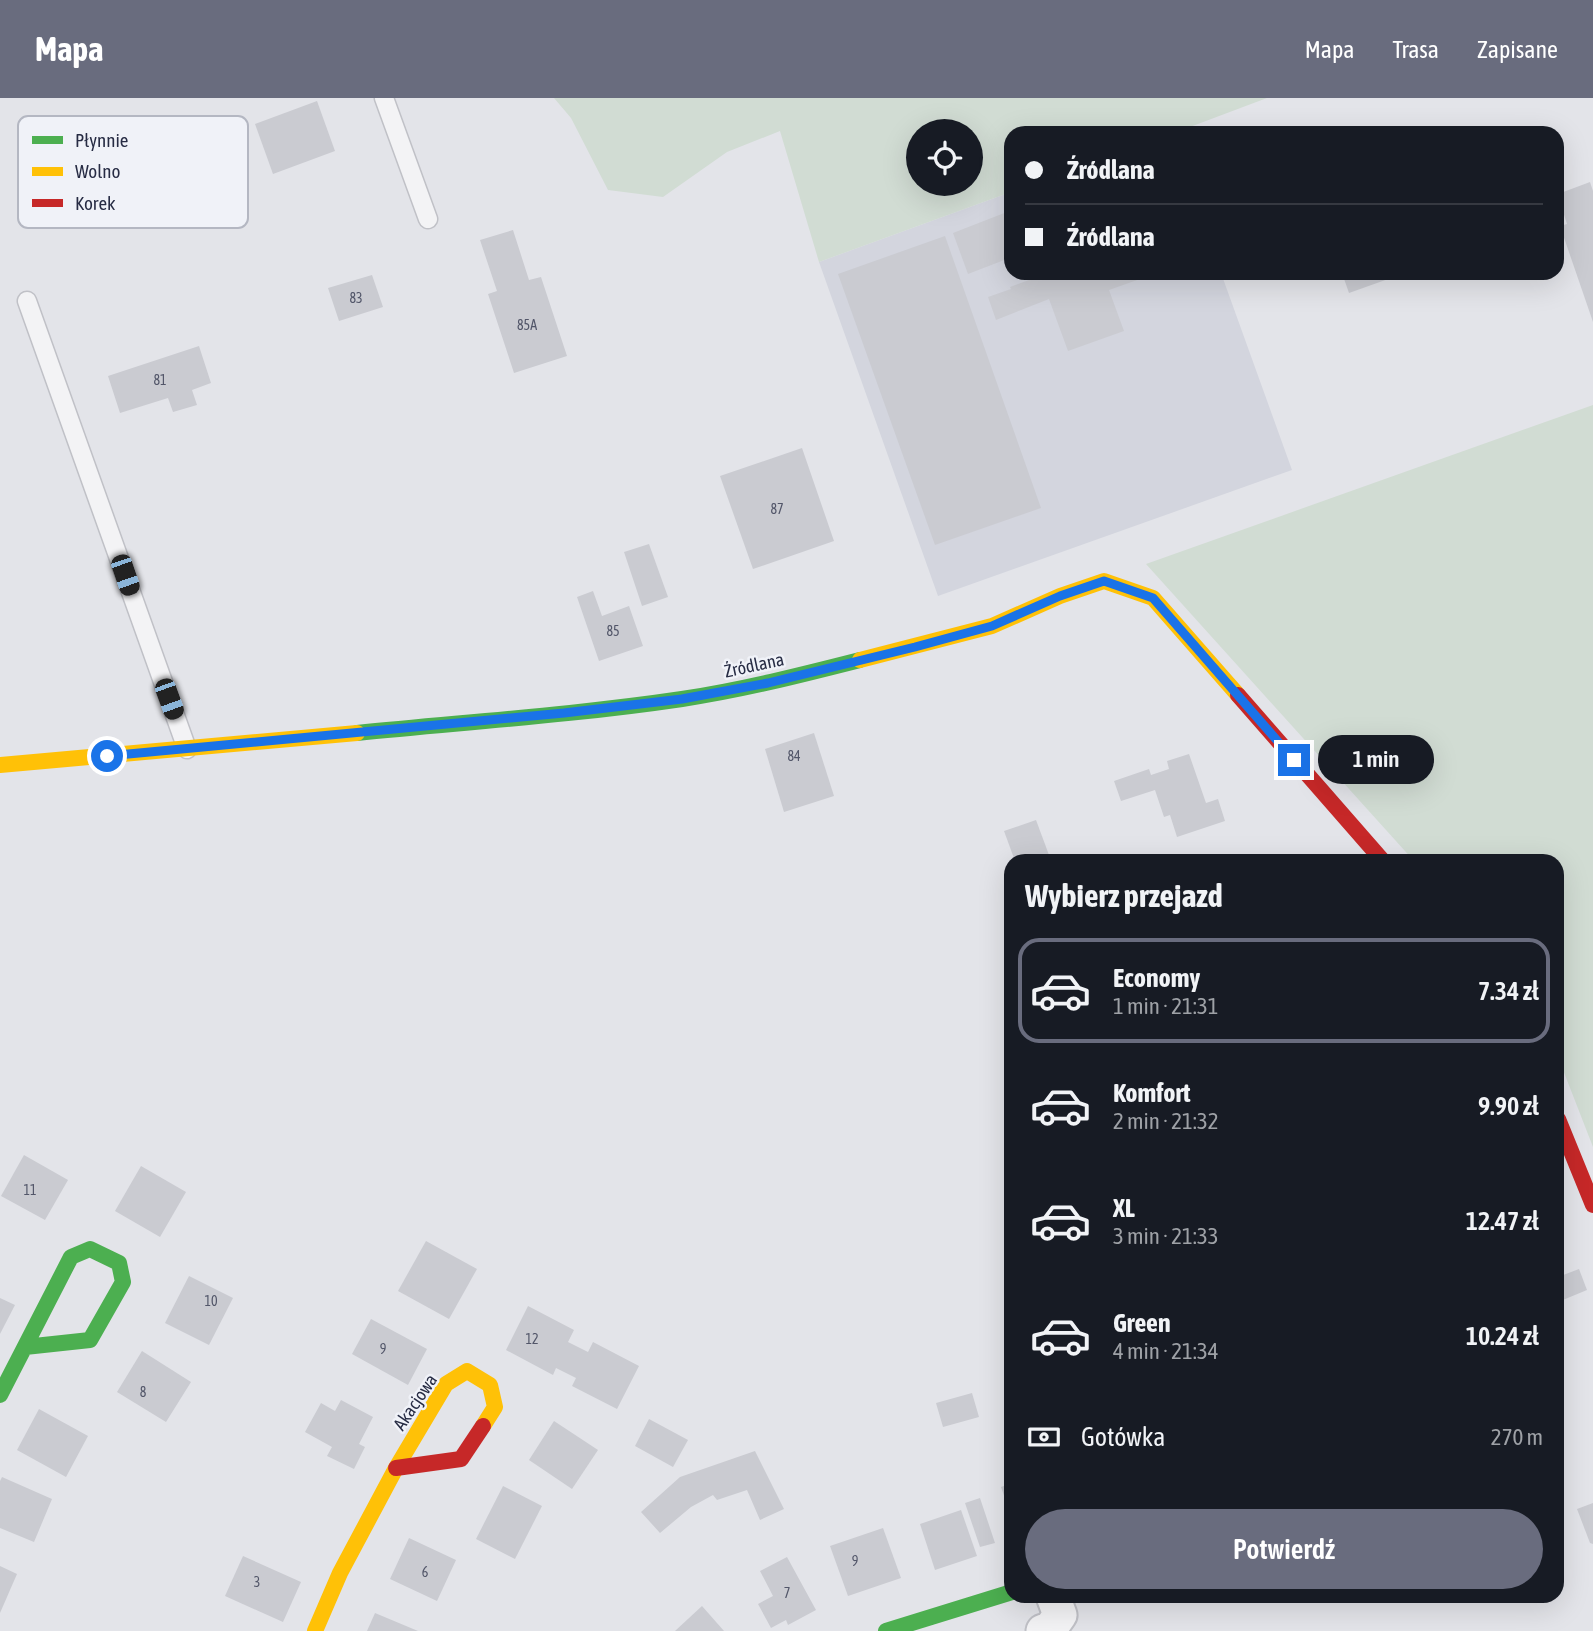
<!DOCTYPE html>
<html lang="pl">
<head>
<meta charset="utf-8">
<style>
  :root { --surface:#171b24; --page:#242831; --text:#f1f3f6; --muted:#9ea1a6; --line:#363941; --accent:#696c7e }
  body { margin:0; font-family:"Asap Condensed",sans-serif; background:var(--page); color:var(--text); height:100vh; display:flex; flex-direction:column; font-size:26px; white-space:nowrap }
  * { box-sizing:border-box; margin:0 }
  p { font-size:23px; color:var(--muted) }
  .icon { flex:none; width:38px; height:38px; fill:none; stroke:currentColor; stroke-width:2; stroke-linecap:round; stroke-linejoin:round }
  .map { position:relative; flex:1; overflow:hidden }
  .drawer { position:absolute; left:1004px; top:756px; width:560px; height:749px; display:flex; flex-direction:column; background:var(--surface); border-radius:21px; box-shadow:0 7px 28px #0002 }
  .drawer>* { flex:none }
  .guide { position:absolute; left:1004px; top:28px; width:560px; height:154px; border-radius:21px; box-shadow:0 7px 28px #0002; display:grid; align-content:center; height:154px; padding:0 21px; background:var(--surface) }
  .controls { position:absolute; left:906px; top:21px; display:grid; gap:14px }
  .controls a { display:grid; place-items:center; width:77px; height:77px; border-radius:50%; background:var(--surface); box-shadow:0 7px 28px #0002; font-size:35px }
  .end { position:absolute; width:32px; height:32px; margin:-16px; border:9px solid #1a73e8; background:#fff; box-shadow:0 0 0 4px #fff }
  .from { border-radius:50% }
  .bubble { position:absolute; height:49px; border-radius:24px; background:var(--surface); box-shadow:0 7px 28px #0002; font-size:23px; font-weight:600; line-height:49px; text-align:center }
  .car { position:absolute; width:21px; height:42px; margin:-21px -10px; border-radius:9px; box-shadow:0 0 5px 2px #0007; background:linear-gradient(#222 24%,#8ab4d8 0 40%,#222 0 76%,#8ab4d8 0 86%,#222 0) }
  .guide b { display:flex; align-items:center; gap:24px; height:66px; font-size:26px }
  .guide b+b { border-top:2px solid var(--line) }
  .guide i { width:18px; height:18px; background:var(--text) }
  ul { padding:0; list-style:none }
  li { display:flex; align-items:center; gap:21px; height:105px; margin:0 14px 10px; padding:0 7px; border:4px solid transparent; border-radius:21px }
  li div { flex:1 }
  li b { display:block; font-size:26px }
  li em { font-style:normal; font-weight:600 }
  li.active { border-color:var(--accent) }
  li>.icon { width:63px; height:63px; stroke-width:1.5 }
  h2 { padding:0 21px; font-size:32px; line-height:84px }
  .pay { display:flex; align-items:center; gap:18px; height:77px; padding:0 21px; font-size:26px }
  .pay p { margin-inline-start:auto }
  .primary-button { display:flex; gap:14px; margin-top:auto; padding:14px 21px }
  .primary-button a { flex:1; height:80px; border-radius:42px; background:var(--accent); color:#fff; font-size:28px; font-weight:600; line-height:80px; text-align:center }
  header { display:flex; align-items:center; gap:42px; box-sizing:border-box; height:98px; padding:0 35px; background:var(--accent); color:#fff }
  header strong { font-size:33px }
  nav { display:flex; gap:38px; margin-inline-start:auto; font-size:24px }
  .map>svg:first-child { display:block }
  .built { fill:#d3d5de }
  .green { fill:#d1dcd3; fill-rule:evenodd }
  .building { fill:#cacbd1 }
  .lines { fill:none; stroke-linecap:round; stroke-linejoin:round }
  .lane-casing { stroke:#c0c1c7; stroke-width:21 }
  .street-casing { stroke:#c0c1c7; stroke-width:37 }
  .lane { stroke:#f3f3f5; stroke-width:18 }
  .street { stroke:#f3f3f5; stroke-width:33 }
  .fast { stroke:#4caf50; stroke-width:16 }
  .slow { stroke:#ffc107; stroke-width:16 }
  .jam { stroke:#c62828; stroke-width:16 }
  .route { stroke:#1a73e8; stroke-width:9 }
  .labels { text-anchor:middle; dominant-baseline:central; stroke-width:5; stroke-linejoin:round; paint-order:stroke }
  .number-label { font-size:14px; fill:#525669 }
  .street-label { font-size:18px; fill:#272c44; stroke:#f0f2f8 }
  .key { fill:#f0f2f8; stroke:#b4b7c2; stroke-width:2 }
  .key-label { font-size:19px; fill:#272c44 }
</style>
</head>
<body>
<header>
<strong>Mapa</strong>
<nav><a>Mapa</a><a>Trasa</a><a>Zapisane</a></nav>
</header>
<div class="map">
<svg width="1593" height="1533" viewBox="0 0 1593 1533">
  <rect width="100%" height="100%" fill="#e3e4e9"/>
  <path class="built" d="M1011,94L1012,175H1221L1292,372L938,498L819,164Z"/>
  <g class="green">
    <path d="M554,0H1267L1174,35H1012L1011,94L819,164L780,33L727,54L663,99L608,92L571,20ZM919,33H971V86H919Z"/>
    <path d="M1593,307V1049L1558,959V763H1414L1146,466Z"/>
  </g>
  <g class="building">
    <path d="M317,3L335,53L273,76L255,26Z"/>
    <path d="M1590,84L1593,93V224L1560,128L1567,126L1558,98V96Z"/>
    <path d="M1012,112V159L968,176L953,135Z"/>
    <path d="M513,132L529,182L541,179L567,258L514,275L488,196L497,193L480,142Z"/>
    <path d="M945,138L1041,410L935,447L838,176Z"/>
    <path d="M1039,175H1157L1109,192L1124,233L1068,253L1049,201L996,222L988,199L1011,191L1010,189L1040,178Z"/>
    <path d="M1342,175H1405L1349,195Z"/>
    <path d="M372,177L383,209L339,223L328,190Z"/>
    <path d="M199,248L211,285L192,292L197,307L173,314L168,300L120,315L108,278Z"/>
    <path d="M802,350L834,443L753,471L720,378Z"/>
    <path d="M649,446L668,499L642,508L624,454Z"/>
    <path d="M593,493L602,518L629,508L643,548L599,563L577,499Z"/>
    <path d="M814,635L834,698L784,714L765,651Z"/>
    <path d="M1189,656L1206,705L1218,701L1225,723L1177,739L1170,717L1164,719L1155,692L1121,703L1114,683L1149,671L1151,677L1169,671L1167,663Z"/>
    <path d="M1036,722L1049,757L1034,763H1015L1004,733Z"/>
    <path d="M24,1057L68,1082L45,1122L1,1098Z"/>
    <path d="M141,1068L186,1094L160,1139L115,1113Z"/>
    <path d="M426,1143L477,1171L449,1221L398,1193Z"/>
    <path d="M1579,1171L1587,1192L1558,1204V1179Z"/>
    <path d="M189,1178L233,1200L209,1247L165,1225Z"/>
    <path d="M0,1200L15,1207L0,1236Z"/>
    <path d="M528,1208L574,1232L568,1244L588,1254L593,1244L639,1268L617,1311L572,1288L576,1280L556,1270L553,1277L506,1252Z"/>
    <path d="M371,1221L427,1251L408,1287L352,1256Z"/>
    <path d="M142,1253L191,1284L166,1324L117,1294Z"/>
    <path d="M972,1295L979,1319L943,1329L936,1305Z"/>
    <path d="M341,1302L373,1319L359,1346L365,1349L354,1371L327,1358L332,1349L305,1334L321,1305L335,1313Z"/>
    <path d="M39,1311L88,1338L66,1379L17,1352Z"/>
    <path d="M649,1321L688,1342L673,1369L635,1348Z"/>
    <path d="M554,1323L598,1352L572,1391L529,1362Z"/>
    <path d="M755,1353L784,1411L760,1422L747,1392L717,1402L713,1397L691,1409L660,1435L641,1414L680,1379Z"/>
    <path d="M2,1379L52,1401L34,1444L0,1430V1383Z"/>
    <path d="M1012,1385V1418H1011L1001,1389Z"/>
    <path d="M503,1388L542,1408L515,1461L476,1441Z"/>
    <path d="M980,1400L995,1445L980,1449L965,1405Z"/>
    <path d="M1593,1405V1446L1590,1445L1577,1411Z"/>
    <path d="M961,1412L977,1458L935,1472L920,1426Z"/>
    <path d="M883,1430L901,1480L848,1498L830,1448Z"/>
    <path d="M409,1440L456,1462L437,1503L390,1481Z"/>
    <path d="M243,1458L301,1484L283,1524L225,1498Z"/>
    <path d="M787,1459L816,1512L788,1527L786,1522L771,1530L758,1506L773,1498L760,1473Z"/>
    <path d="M0,1468L17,1476L0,1515Z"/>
    <path d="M702,1508L724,1533H675Z"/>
    <path d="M375,1515L418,1533H367Z"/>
  </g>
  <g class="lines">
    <defs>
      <g id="lane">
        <path d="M384,0L428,121"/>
        <path d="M27,203L187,651"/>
      </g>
      <path id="street" d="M1043,1533L1050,1531L1060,1517L1053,1498"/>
    </defs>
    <use href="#lane" class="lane-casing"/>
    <use href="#street" class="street-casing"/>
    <use href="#lane" class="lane"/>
    <use href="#street" class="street"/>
    <g class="fast">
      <path d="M357,635C465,624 574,617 682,601C742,592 801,577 860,562"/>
      <path d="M0,1297L71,1159L90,1151L119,1165L123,1184L90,1242L25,1249"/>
      <path d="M886,1533L1012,1494"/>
    </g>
    <g class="slow">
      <path d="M860,562L992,528L1060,498L1104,483L1153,500L1238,597"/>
      <path d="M0,667L357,635"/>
      <path d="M315,1533L340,1475L396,1370L446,1286L467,1273L490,1287L495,1309L483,1328"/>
    </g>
    <g class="jam">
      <path d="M1238,597L1383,763"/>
      <path d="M1558,1021L1593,1107"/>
      <path d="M396,1370L461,1361L483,1328"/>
    </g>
  </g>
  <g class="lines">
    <path class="route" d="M107,658L564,615L682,601L768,585L915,549L992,528L1060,498L1104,483L1153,500L1294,662"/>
  </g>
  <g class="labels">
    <g class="number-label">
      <text x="356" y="200">83</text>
      <text x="527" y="227">85A</text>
      <text x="160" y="282">81</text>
      <text x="777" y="411">87</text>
      <text x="613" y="533">85</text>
      <text x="794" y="658">84</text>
      <text x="30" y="1092">11</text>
      <text x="211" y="1203">10</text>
      <text x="532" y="1241">12</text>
      <text x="383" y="1251">9</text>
      <text x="143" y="1294">8</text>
      <text x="855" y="1463">9</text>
      <text x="425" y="1474">6</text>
      <text x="257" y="1484">3</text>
      <text x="787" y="1495">7</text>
    </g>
    <g class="street-label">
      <text transform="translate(754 567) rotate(-12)">Źródlana</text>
      <text transform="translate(415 1304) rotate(-56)">Akacjowa</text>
    </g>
  </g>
  <rect x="18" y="18" width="230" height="112" rx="10" class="key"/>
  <rect x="32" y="38" width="31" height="8" fill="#4caf50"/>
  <rect x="32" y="69" width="31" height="9" fill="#ffc107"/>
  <rect x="32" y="101" width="31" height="8" fill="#c62828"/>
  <g class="key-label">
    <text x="75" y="49">Płynnie</text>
    <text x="75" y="80">Wolno</text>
    <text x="75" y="112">Korek</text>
  </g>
</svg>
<div class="controls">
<a><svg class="icon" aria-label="locate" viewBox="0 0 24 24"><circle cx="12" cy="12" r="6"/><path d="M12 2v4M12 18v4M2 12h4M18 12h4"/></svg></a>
</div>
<i class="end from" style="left:107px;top:658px"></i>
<i class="end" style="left:1294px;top:662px"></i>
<div class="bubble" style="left:1318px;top:637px;width:116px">1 min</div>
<i class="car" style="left:125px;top:477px;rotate:161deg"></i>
<i class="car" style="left:169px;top:601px;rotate:160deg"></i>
<div class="guide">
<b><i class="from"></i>Źródlana</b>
<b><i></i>Źródlana</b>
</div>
<section class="drawer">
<h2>Wybierz przejazd</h2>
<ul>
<li class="active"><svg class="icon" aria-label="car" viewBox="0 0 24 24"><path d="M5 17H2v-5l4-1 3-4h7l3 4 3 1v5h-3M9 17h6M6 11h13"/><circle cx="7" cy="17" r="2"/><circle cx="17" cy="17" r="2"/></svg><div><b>Economy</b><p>1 min · 21:31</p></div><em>7.34 zł</em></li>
<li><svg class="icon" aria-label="car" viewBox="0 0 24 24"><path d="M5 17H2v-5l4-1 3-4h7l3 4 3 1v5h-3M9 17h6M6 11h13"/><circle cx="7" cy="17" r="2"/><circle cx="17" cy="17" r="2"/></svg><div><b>Komfort</b><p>2 min · 21:32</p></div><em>9.90 zł</em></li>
<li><svg class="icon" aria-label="car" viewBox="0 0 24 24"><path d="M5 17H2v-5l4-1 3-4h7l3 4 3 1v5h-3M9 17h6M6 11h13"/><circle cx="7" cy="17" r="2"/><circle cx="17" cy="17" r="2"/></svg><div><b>XL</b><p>3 min · 21:33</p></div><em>12.47 zł</em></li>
<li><svg class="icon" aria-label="car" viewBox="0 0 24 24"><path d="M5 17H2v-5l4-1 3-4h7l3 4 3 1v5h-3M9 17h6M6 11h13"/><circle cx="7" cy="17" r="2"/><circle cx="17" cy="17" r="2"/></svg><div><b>Green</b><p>4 min · 21:34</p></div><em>10.24 zł</em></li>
</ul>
<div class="pay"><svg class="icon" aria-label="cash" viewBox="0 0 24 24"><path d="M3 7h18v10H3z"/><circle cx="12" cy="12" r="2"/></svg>Gotówka<p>270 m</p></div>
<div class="primary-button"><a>Potwierdź</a></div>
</section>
</div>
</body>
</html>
